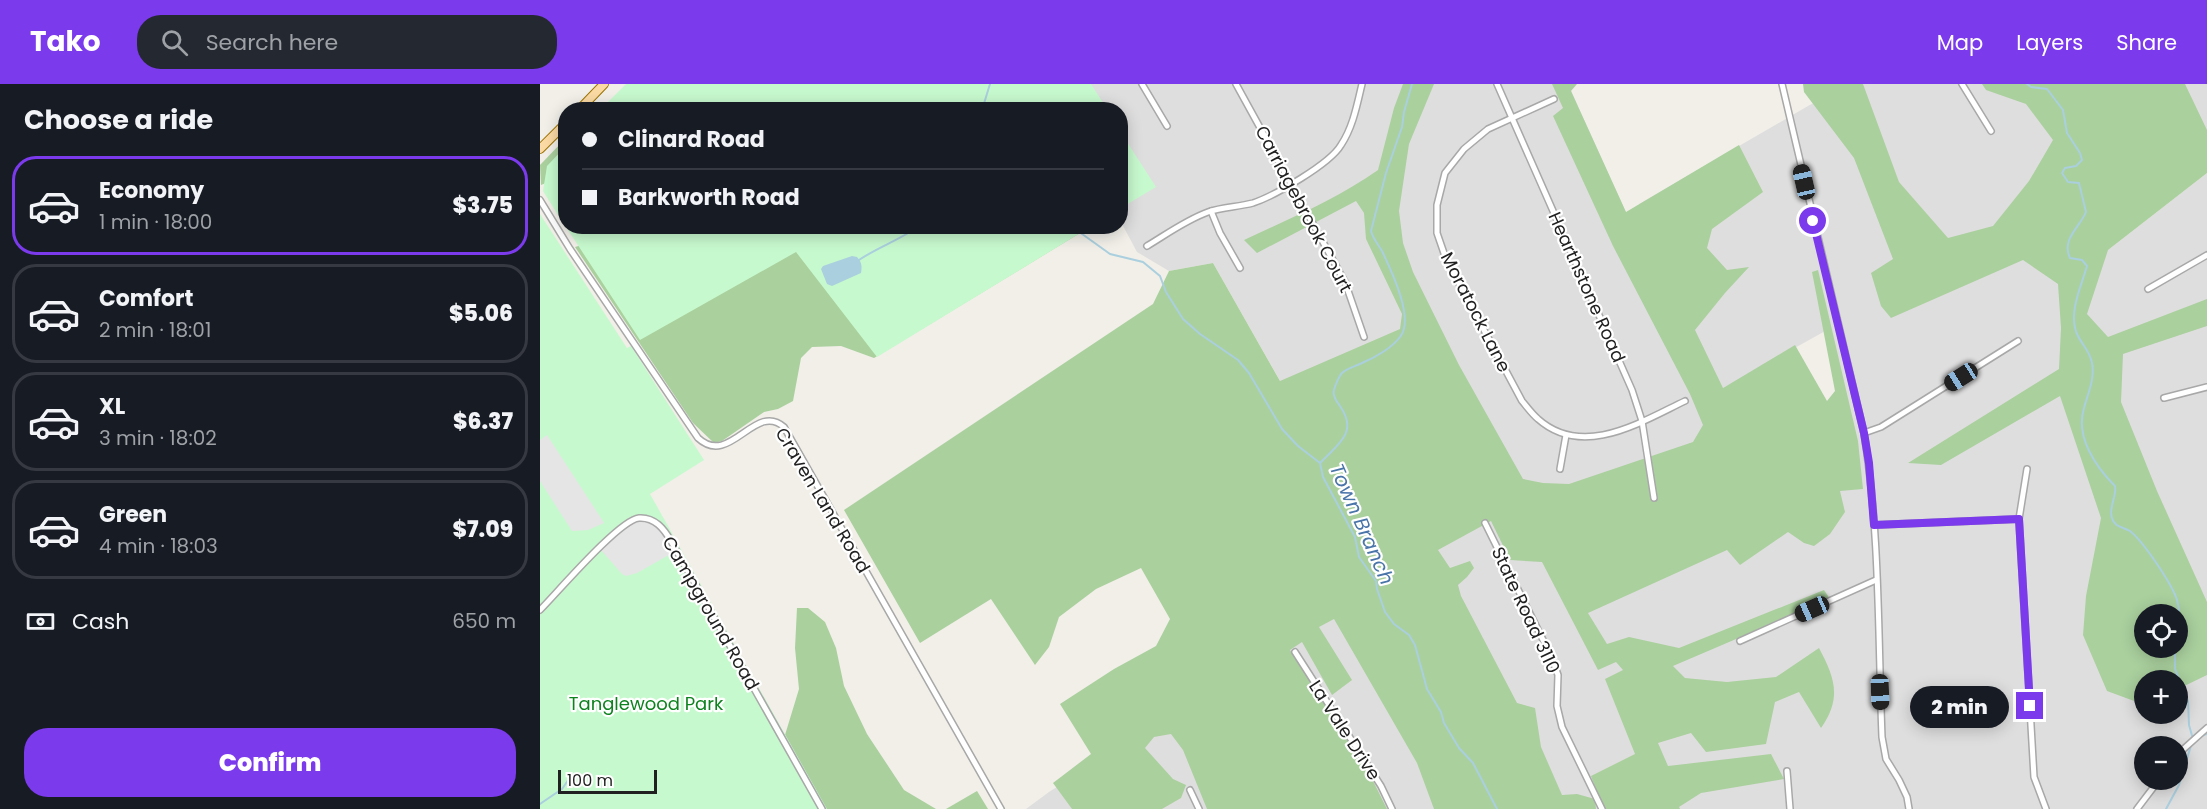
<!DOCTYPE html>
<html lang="en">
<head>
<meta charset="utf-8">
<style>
  :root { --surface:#171b24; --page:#242831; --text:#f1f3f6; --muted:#9ea1a6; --line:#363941; --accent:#7c3aed }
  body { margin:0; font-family:Poppins,sans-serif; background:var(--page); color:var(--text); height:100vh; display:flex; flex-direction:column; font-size:22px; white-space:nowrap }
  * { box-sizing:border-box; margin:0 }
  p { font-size:20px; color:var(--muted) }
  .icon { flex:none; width:33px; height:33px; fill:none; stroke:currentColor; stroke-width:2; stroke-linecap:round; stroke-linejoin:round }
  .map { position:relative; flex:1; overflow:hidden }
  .details { display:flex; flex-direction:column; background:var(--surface); width:540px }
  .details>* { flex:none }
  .top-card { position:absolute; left:18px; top:18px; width:570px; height:132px; border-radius:24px; box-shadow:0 3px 15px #0003; display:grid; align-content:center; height:132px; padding:0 24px; background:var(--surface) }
  .buttons { position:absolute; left:1594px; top:520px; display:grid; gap:12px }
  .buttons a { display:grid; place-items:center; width:54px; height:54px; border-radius:50%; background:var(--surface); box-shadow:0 3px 15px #0003; font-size:30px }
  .scale { position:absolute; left:18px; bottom:15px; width:99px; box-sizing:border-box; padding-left:6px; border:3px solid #212121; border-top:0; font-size:16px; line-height:21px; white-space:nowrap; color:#212121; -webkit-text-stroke:4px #fff; paint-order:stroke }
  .end { position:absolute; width:27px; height:27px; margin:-14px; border:8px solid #7c3aed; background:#fff; box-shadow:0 0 0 3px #fff }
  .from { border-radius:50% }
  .bubble { position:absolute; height:42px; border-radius:21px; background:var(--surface); box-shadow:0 3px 15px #0003; font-size:20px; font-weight:800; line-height:42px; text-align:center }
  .car { position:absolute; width:18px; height:36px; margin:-18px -9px; border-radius:8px; box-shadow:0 0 4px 2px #0007; background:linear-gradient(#222 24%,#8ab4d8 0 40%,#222 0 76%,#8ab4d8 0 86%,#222 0) }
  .top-card b { display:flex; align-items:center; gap:21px; height:57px; font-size:22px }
  .top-card b+b { border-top:2px solid var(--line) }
  .top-card i { width:15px; height:15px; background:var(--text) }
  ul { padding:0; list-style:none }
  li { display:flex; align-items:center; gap:18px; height:99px; margin:0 12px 9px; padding:0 12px; border:3px solid var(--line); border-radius:24px }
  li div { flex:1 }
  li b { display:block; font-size:22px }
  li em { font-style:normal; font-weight:800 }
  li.on { border-color:var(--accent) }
  li>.icon { width:54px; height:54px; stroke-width:1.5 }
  h2 { padding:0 24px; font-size:27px; line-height:72px }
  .pay { display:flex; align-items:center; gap:15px; height:66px; padding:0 24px; font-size:22px }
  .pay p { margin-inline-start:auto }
  .action { display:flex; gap:12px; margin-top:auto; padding:12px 24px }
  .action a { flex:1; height:69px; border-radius:24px; background:var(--accent); color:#fff; font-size:24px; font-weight:800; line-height:69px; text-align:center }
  header { display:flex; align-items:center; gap:36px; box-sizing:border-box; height:84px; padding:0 30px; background:var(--accent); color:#fff }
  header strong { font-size:28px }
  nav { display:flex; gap:33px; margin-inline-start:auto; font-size:21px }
  .search { width:420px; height:54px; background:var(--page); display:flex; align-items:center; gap:15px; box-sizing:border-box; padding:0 21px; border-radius:24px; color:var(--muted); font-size:22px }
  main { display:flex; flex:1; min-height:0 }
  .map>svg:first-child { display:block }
  .residential { fill:#dfdede; fill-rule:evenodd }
  .forest { fill:#aad09e; fill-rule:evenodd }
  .park { fill:#c7f9ce }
  .parking { fill:#e5e5e5 }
  .water { fill:#aacfde }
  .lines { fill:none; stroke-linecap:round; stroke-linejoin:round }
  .stream { stroke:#aacfde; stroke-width:2 }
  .street-casing { stroke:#a8a8a8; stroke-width:8 }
  .primary-casing { stroke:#9d7302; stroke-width:10 }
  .street { stroke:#fff; stroke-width:5 }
  .primary { stroke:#fbdaa4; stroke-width:8 }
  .route { stroke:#7c3aed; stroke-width:8 }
  .labels { text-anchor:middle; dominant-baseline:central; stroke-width:4.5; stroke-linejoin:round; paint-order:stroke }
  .street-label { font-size:18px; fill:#212121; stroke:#fff }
  .park-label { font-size:18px; fill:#0d821e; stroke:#fff }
  .water-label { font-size:20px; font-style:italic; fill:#4a75a9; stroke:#fff }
</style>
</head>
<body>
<header>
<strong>Tako</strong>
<div class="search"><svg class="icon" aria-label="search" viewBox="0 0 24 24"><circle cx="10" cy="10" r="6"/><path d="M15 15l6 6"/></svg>Search here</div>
<nav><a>Map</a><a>Layers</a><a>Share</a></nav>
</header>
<main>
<section class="details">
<h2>Choose a ride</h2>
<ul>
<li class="on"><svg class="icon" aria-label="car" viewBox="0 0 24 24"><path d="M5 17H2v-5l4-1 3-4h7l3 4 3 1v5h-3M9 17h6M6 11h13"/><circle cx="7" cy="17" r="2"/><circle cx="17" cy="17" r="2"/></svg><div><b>Economy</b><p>1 min · 18:00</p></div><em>$3.75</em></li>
<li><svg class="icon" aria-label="car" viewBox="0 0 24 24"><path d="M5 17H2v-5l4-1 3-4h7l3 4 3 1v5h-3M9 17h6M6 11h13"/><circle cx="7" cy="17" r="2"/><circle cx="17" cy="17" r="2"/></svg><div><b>Comfort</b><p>2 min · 18:01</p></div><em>$5.06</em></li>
<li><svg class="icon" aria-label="car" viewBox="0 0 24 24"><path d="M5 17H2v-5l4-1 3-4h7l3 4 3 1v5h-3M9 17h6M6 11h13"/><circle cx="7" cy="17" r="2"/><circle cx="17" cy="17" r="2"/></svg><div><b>XL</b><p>3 min · 18:02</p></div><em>$6.37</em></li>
<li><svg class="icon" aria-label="car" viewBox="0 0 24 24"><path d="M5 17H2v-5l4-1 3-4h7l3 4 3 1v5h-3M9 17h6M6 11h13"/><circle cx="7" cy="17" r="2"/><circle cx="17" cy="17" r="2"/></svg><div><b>Green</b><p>4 min · 18:03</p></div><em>$7.09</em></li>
</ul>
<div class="pay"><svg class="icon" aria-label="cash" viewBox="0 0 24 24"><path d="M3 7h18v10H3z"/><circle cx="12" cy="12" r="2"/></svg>Cash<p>650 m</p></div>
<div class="action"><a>Confirm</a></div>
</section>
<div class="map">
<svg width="1667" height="725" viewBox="0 0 1667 725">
  <rect width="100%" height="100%" fill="#f1efe8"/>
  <g class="residential">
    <path d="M540,0H1028L1102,164L1099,120L1268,22L1310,0H1589L1568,166L1667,89V725H486L509,708L702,586L743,302L673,179L629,187L597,168L581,138V124L615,102L581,55L580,26L559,25ZM1287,246L1318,387L1167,313ZM1605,531H1638V564H1605ZM1605,597H1638V630H1605ZM1605,663H1638V696H1605Z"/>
    <path d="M1618,0H1667V59Z"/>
  </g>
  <g class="forest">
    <path d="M863,0H894L869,60L859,127L863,159L873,188L919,281L983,395L1003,399L1029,400L1153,358L1163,341L1150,310L1073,162L1013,32L1023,24L1012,0H1037L1031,7L1086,128L1199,61L1223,108L1172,145L1167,164L1187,186L1209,183L1185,209L1155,246L1183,304L1255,261L1287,317L1295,307L1272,188L1278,186L1318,357L1323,405L1300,407L1305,428L1290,450L1274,462L1264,459L1248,448L1200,481L1187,466L1048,529L1067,560L1089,553L1139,564L1284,506L1290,515L1133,582L1145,594L1187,598L1236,593L1279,564C1295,594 1302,614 1281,644L1259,608L1235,618L1226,660L1166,668L1151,649L1118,659L1128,682L1231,670L1244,695L1161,709L1139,723L1140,725H1063L1051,692L1095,670L1065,595L1083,586L1076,578L1058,586L1002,478L970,476L951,437L898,466L910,484L930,477L934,484L927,493L918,501L921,512L977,619L995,624L1001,663L1022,711L1037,710L1055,715L1056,725H894L877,679L794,535L779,543L812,596L792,611L762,558L750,566L829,689L847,725H667L643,666L631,650L614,653L605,664L633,695L646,701L641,714L622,725H532L513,699L551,670L520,620L574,585L616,562L630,535L601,484L556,505L519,533L509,563L495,581L451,515L380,559L304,426L613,220L629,187L673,179L740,297L860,245L862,230L826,155L824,129L816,117L717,169L704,156C749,135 797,115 838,86L854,24Z"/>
    <path d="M1263,0H1323L1359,98L1408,154L1453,142L1489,97L1513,56L1486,20L1446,6L1442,0H1645L1667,46V89L1568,166L1547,230L1568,253L1667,215V242L1583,270L1581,318L1617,407L1667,518V591L1638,605V597H1605V621L1567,607L1543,551L1546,512L1561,434L1520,312L1401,381L1368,379L1519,285L1521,244L1518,200L1483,176L1351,234L1341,222L1331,189L1353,175L1314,74L1264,8ZM1605,531H1638V564H1605Z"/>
    <path d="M25,55V91L1,101L0,81Z"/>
    <path d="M106,142L550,143L334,274L301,262L272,263L261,274L253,317L238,325L224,328L182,357L174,359L153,339L35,163Z"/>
    <path d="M257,524H268L285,538L296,564L304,602L327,650L364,706L396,725H282L245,651L259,605L255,564Z"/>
    <path d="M437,707L448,725H406Z"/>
  </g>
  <g class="park">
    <path d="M86,0H551L567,25H61Z"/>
    <path d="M580,47L616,103L581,124H580Z"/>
    <path d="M25,63V142L3,107L7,82Z"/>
    <path d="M0,130L87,264L91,262L164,376L110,410L287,725H0Z"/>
    <path d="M26,143H550L337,273L256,168L100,256Z"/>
  </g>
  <g class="parking">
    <path d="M7,351L59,431L64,439L48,446L32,447L0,397V356Z"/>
    <path d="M95,435L115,437L136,467L97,489L86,492L82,490L60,465Z"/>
  </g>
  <path class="water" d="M312,172L317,173C322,178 322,183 321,189L292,202L287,200L281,185L283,182Z"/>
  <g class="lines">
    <g class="stream">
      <path d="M1487,0L1491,3L1507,5L1523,26L1527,49L1540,69L1542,76L1536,82L1525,84L1522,89L1528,98L1539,99L1546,128C1540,143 1521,155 1530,174L1542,176L1547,182C1541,203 1528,229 1537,250C1542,261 1550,267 1552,279C1555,295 1548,309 1544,324C1535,353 1556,383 1575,402C1577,413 1568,424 1572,434C1574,443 1583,443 1590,447C1603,457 1632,500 1637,516C1640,527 1640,538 1638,549"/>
      <path d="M442,26L450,0"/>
      <path d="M531,142L570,170L603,178L620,192L626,208L643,235L660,250L698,276L709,289L742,345L758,362L780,379L783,393L815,453L819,473L836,497L837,505L845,528L854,540L869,551L875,561L887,605L901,628L904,639L919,664L933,679L957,725"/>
      <path d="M319,176C338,163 360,156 379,142"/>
      <path d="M780,379C797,361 819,349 800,322C797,318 792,312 794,306C795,302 799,292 802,289C806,285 816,282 822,279C834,274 852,264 860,253C875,235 851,186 842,167C838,160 833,155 831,147L846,89L862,43L864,28L872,0"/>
      <path d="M1661,652L1667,650"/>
      <path d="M0,720L22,705L31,692"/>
      <path d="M1626,725L1639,701L1653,655L1649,641L1648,617L1635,585V564"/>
    </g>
    <defs>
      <g id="street">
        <path d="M602,0L627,42"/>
        <path d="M696,0L805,198L824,253"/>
        <path d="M957,0L1092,306L1102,337L1114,414"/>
        <path d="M1242,0L1324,349C1340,449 1338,552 1342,653L1346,675L1359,696L1367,713L1369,725"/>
        <path d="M1422,0L1451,47"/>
        <path d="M1014,15L948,45L924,65L905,89L897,121V149L906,175L982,317C987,323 992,330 998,335C1043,375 1101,338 1145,317"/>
        <path d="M0,116L30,165L158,354C190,384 215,317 244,343L461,725"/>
        <path d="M671,127L680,149L700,184"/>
        <path d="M607,162C627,150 646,136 668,128C682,123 698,123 713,119C734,112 790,80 801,61C813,43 817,21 822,0"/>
        <path d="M1608,205L1667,171"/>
        <path d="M1624,314L1667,303"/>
        <path d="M1324,349L1341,343L1478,257"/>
        <path d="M1020,385L1026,351"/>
        <path d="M1487,385L1479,435L1494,693L1506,725"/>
        <path d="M945,439L1011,572L1018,591L1017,622L1022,643L1062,725"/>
        <path d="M1334,441L1479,435"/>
        <path d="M0,526C17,509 79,436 99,434C115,433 124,445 131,457L282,725"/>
        <path d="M1200,557L1336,496"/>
        <path d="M755,568L841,702L852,725"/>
        <path d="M1638,670L1667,644"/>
        <path d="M1247,687L1250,725"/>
        <path d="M650,706L659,725"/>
        <path d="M1597,725L1619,696"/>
      </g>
      <g id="primary">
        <path d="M39,26L64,0"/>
        <path d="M0,65L26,39"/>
      </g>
    </defs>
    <use href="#street" class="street-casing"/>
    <use href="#primary" class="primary-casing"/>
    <use href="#street" class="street"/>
    <use href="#primary" class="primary"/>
  </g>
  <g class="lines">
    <path class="route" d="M1273,137L1324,349L1329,379L1334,441L1479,435L1490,622"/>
  </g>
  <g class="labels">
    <g class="street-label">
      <text transform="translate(764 125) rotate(62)">Carriagebrook Court</text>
      <text transform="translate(1047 203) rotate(66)">Hearthstone Road</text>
      <text transform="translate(936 228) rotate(63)">Moratock Lane</text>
      <text transform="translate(283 416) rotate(59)">Craven Land Road</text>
      <text transform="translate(986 526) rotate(65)">State Road 3110</text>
      <text transform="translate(171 529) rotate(60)">Campground Road</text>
      <text transform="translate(805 646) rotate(57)">La Vale Drive</text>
    </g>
    <g class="park-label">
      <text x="106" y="619">Tanglewood Park</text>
    </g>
    <g class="water-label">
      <text transform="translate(822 440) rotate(66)">Town Branch</text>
    </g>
  </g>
</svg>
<div class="buttons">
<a><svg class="icon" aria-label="locate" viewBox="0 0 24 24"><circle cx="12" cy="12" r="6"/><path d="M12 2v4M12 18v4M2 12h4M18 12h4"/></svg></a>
<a>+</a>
<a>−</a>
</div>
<div class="scale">100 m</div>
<i class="end from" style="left:1273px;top:137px"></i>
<i class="end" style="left:1490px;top:622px"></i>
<div class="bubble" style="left:1370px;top:602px;width:99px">2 min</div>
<i class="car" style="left:1264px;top:98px;rotate:347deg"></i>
<i class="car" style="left:1421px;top:293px;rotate:238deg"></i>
<i class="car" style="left:1272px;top:525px;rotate:246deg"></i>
<i class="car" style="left:1340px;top:608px;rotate:178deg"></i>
<div class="top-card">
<b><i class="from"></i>Clinard Road</b>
<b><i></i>Barkworth Road</b>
</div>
</div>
</main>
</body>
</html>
